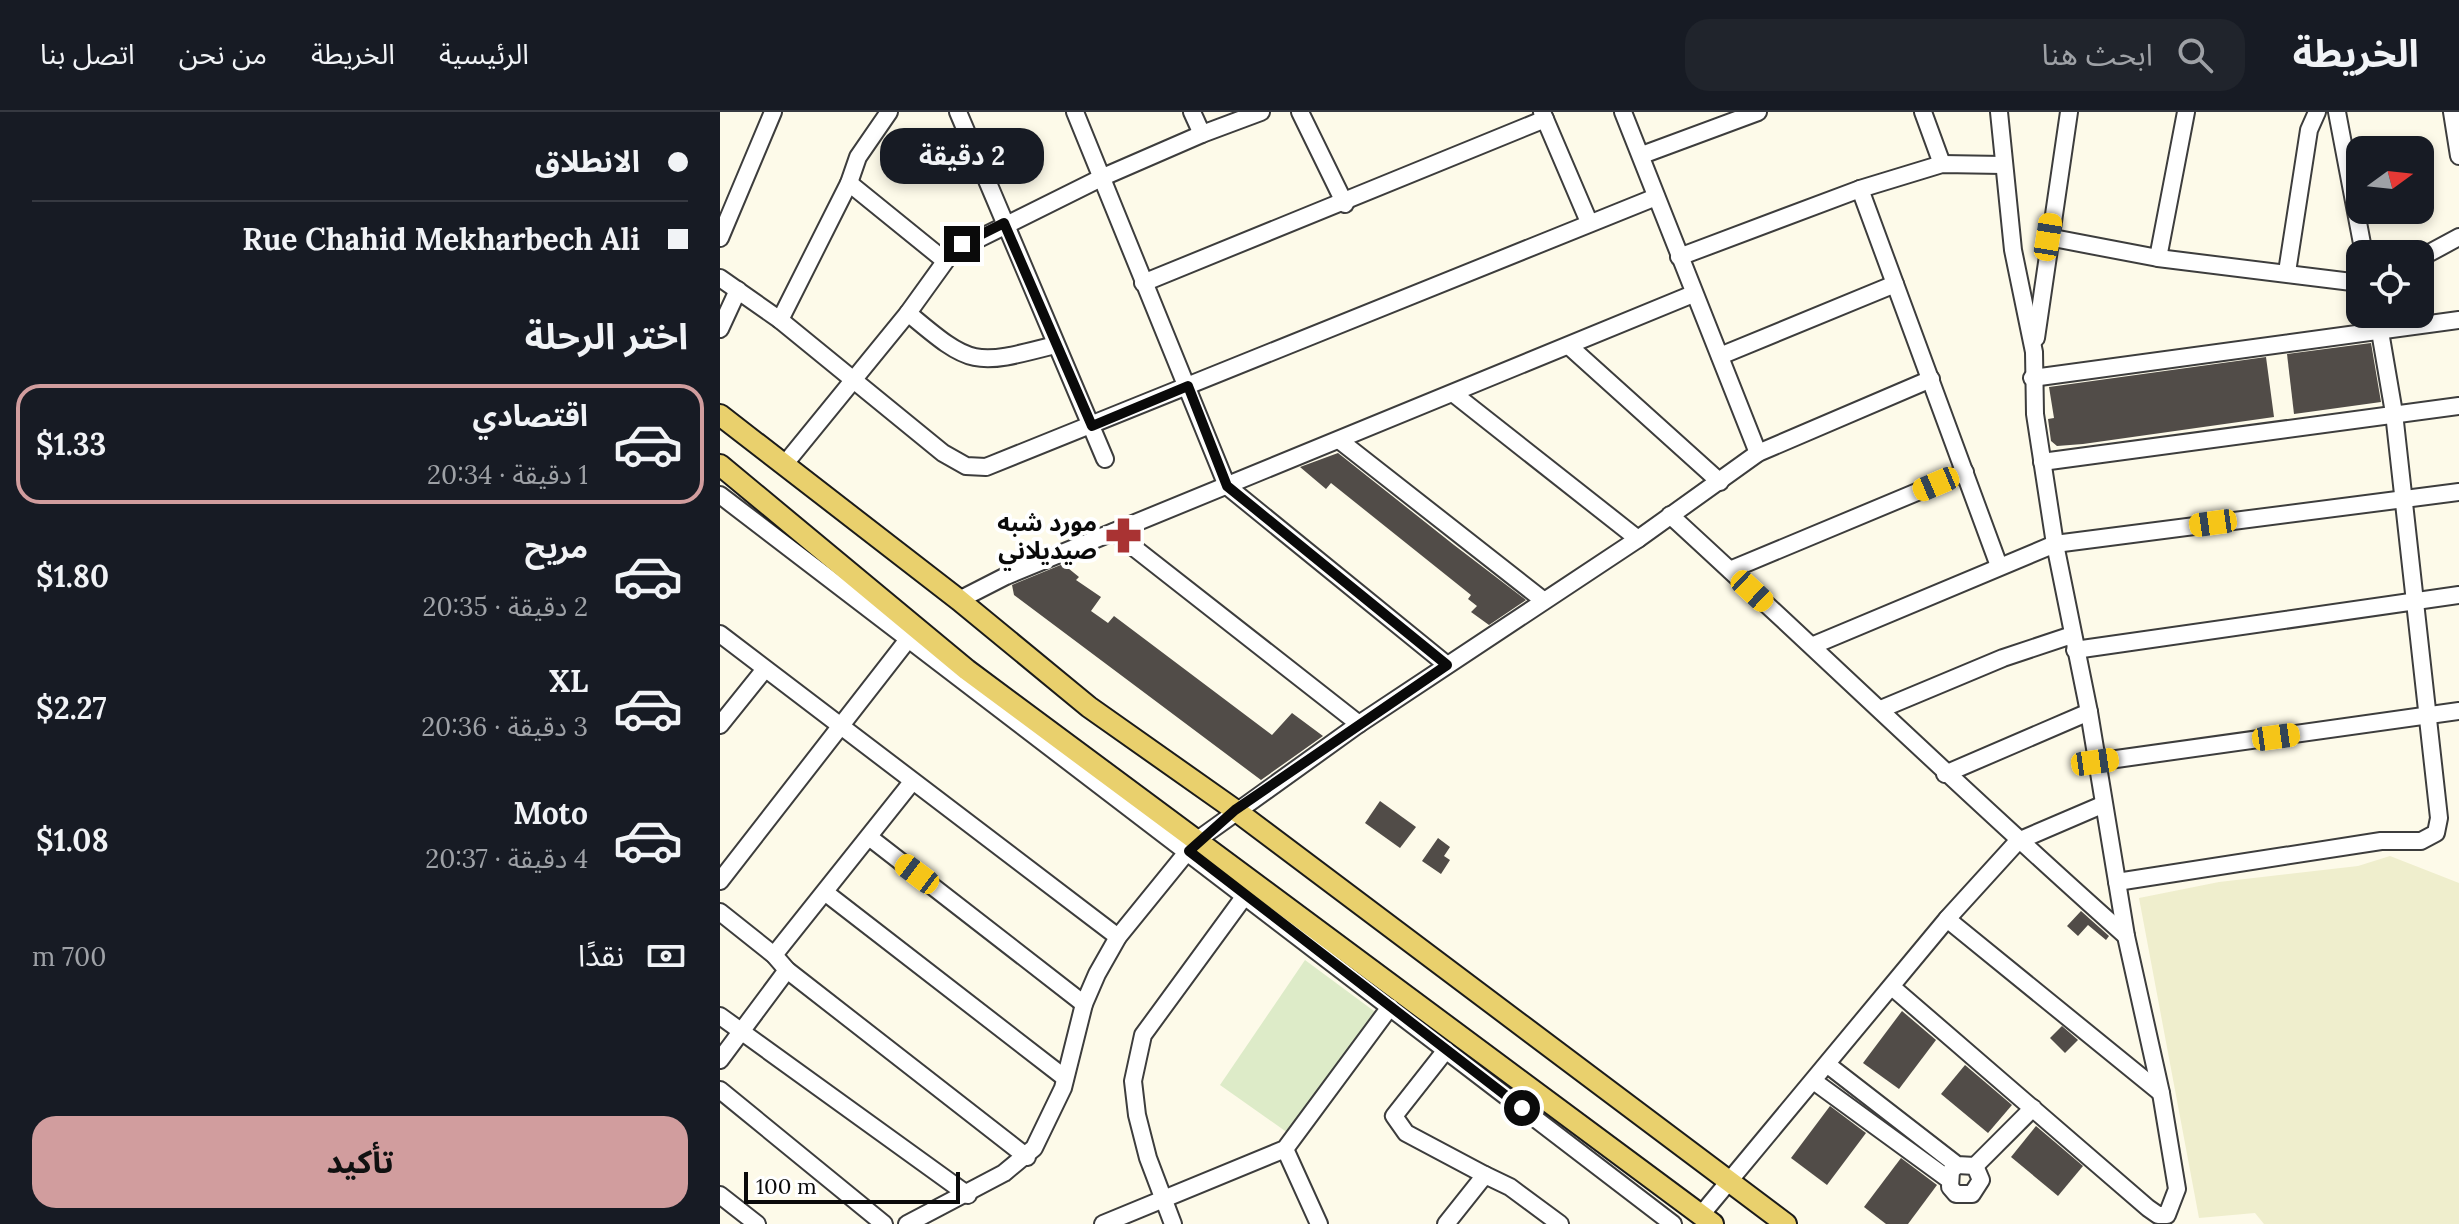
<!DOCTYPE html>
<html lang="ar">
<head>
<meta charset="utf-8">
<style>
  :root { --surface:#171b24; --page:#20242c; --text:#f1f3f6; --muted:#9ea1a6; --line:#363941; --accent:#d19d9e }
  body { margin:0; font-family:Lora,"Noto Sans Arabic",serif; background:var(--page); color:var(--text); direction:rtl; height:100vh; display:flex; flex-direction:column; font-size:30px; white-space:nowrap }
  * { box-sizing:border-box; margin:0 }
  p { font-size:26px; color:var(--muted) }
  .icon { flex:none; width:44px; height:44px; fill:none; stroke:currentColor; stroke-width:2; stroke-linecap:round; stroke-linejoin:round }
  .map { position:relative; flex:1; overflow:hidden; direction:ltr }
  .details { display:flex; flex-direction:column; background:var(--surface); width:720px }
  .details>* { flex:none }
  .hud { display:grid; align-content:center; height:176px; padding:0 32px; background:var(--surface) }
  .needle { width:52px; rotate:75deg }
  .controls { position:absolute; left:1626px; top:24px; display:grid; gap:16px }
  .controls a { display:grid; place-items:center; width:88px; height:88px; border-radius:16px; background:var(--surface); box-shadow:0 4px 12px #0003; font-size:40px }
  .scale { position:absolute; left:24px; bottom:20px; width:216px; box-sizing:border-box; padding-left:8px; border:4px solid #0a0a0a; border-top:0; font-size:22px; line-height:28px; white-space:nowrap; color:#0a0a0a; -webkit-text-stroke:6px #fff; paint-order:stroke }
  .end { position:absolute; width:36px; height:36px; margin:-18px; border:10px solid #0a0a0a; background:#fff; box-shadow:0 0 0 4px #fff }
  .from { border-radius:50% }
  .bubble { position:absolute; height:56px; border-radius:24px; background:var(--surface); box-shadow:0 4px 12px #0003; font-size:26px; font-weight:700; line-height:56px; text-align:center; direction:rtl }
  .car { position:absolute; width:24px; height:48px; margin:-24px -12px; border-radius:10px; box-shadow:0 0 6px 2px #0007; background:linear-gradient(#f5c518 24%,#345 0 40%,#f5c518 0 76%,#345 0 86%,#f5c518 0) }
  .hud b { display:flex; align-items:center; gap:28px; height:76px; font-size:30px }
  .hud b+b { border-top:2px solid var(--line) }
  .hud i { width:20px; height:20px; background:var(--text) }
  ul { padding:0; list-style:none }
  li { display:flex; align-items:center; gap:24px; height:120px; margin:0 16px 12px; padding:0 16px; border:4px solid transparent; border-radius:24px }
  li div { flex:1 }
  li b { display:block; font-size:30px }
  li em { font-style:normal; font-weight:700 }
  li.active { border-color:var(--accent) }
  li>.icon { width:72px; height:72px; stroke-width:1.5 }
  h2 { padding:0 32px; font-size:36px; line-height:96px }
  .pay { display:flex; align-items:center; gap:20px; height:88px; padding:0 32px; font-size:30px }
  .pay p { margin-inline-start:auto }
  .button { display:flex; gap:16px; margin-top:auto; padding:16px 32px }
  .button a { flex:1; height:92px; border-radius:24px; background:var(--accent); color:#111; font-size:32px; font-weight:700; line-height:92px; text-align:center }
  header { display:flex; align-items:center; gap:48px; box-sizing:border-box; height:112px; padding:0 40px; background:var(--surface); border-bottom:2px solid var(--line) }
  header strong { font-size:38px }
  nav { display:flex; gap:44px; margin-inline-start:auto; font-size:28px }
  .search { width:560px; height:72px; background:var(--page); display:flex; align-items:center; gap:20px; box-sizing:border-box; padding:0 28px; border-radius:24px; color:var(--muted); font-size:30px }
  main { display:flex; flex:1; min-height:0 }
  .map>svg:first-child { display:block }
  .farmland { fill:#efeecd }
  .pitch { fill:#ddebc8 }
  .building { fill:#514c48 }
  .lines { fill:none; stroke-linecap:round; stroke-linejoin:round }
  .minor-casing { stroke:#3d3d3d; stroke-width:20 }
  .major-casing { stroke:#1b1b1b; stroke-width:24 }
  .minor { stroke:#fff; stroke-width:16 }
  .major { stroke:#e9d06d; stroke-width:20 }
  .route { stroke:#0a0a0a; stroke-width:10 }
  .labels { text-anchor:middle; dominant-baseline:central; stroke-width:8; stroke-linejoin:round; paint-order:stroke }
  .poi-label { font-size:24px; font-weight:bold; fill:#0a0a0a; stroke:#fff; text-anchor:end }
</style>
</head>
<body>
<header>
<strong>الخريطة</strong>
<div class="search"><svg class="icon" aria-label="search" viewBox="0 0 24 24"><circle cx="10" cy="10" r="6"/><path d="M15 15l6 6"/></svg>ابحث هنا</div>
<nav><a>الرئيسية</a><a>الخريطة</a><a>من نحن</a><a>اتصل بنا</a></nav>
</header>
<main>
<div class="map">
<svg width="1739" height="1112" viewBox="0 0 1739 1112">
  <rect width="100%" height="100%" fill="#fdfae9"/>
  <path class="farmland" d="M1670,744L1739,771V1112H1544L1535,1101L1479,1106L1419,786L1499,770L1638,754Z"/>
  <path class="pitch" d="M585,848L658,902L568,1021L500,973Z"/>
  <g class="building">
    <path d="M1651,231L1661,290L1574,302L1567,242Z"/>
    <path d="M1546,245L1554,305L1363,332L1337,334L1331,329L1328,307L1334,306L1329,275Z"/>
    <path d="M618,341L734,433L806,488L769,513L751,500L757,494L748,487L751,483L611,371L606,377L580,355Z"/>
    <path d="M343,452L359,465L356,468L381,485L371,499L388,511L394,504L552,623L572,601L603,624L541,668L294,483L292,473Z"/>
    <path d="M660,689L696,715L680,736L645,711Z"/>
    <path d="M718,726L730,735L724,744L730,748L721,762L702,749Z"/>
    <path d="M1361,799L1389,824L1386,828L1368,813L1358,824L1347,814Z"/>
    <path d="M1182,899L1216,928L1179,977L1143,951Z"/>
    <path d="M1342,914L1358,928L1345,941L1330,926Z"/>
    <path d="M1245,953L1292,993L1268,1021L1221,982Z"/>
    <path d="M1110,994L1146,1021L1107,1073L1071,1046Z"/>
    <path d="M1316,1014L1363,1054L1338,1084L1291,1045Z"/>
    <path d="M1181,1046L1217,1073L1188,1112H1166L1144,1095Z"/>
  </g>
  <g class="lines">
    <defs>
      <g id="minor">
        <path d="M238,0L385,347"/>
        <path d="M355,0L507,374L727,553"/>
        <path d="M472,0L482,22"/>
        <path d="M580,0L625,92"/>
        <path d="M822,0L869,110"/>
        <path d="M903,0L1038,341"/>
        <path d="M1203,0L1222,52"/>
        <path d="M1617,0L1644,142"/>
        <path d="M1732,0L1739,44"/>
        <path d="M922,43L1038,0"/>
        <path d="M129,71L224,148"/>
        <path d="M1140,77L1279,454"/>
        <path d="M1328,125L1438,146L1640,171"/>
        <path d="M0,126L53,0"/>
        <path d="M959,145L1140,77L1222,52L1283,53"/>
        <path d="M1438,146L1466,0"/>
        <path d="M1700,146L1739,125"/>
        <path d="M1567,160L1589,18L1597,0"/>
        <path d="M0,166L60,208L223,341L246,354L266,355L936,85"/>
        <path d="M423,171L825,7"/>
        <path d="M188,201C252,255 254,254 335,233"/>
        <path d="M60,208L129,71L138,45L169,0"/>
        <path d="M0,217L18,178"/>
        <path d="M1316,226L1349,0"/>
        <path d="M849,234L1000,370"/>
        <path d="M1000,244L1175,172"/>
        <path d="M1312,266L1739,208"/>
        <path d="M734,282L918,427"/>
        <path d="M619,328L823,488"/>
        <path d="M1322,350L1739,294"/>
        <path d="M64,353L188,201L232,140L383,65L482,22L541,0"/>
        <path d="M0,383L953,1112"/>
        <path d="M950,403C1103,543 1251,687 1406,824"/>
        <path d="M394,420L639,612"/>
        <path d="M1010,458L1245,360"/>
        <path d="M239,488L286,464L973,182"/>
        <path d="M0,522L398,825"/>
        <path d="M1094,533L1335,432L1739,380"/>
        <path d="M1355,538L1739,483"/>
        <path d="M1161,597L1283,546L1352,523"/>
        <path d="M0,613L45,557"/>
        <path d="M1375,650L1739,599"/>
        <path d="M1225,662L1369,600"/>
        <path d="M149,725L364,892"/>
        <path d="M0,769L193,521"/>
        <path d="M1397,770L1661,729H1701L1716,721L1719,706L1674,301L1657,202"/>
        <path d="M106,781L345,966"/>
        <path d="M0,800L54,843L67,858L307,1045"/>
        <path d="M1227,807L1441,981"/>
        <path d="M54,843L192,670"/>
        <path d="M1172,875L1428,1096L1438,1103H1447L1457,1077L1441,981L1406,824L1369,600L1335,432L1315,302L1314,240L1293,138L1279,0"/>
        <path d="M0,904L248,1083"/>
        <path d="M726,938L674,1004L686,1021L765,1063"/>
        <path d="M0,948L67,858"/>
        <path d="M1108,953L1237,1053L1255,1054L1261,1068L1252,1082H1236L1230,1075L1231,1059L1237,1053"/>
        <path d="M1095,970L1228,1067"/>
        <path d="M0,978L164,1112"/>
        <path d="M565,1037L599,1112"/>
        <path d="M1255,1054L1313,996"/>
        <path d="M0,1083L37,1112"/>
        <path d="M981,1103L1227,807L1298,729L1382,693"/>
        <path d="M187,1112L284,1061L314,1036L343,976L364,892L377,862L398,825L476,729L639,612L918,427L1038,341L1211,267"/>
        <path d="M383,1112L565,1037L670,895"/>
        <path d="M453,1112L428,1046L417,1003L413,969L423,923L524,785"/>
        <path d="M726,1112L765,1063L790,1075L840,1112"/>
      </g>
      <g id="major">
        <path d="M0,303L239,488L369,595L515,698L1066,1112"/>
        <path d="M0,353L247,558L993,1112"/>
      </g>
    </defs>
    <use href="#minor" class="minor-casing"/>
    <use href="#major" class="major-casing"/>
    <use href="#minor" class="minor"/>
    <use href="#major" class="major"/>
  </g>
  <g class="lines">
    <path class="route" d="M242,132L284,111L372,314L468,274L507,374L727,553L515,698L469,739L802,996"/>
  </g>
  <defs>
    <symbol id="pharmacy-bare" viewBox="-9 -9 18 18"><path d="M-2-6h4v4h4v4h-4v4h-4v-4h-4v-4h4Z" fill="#a93333" stroke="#fff" stroke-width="2.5" paint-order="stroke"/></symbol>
  </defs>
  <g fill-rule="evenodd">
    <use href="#pharmacy-bare" x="378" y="398" width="51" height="51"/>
  </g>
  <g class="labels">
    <g class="poi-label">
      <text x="377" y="410">مورد شبه<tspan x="377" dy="28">صيديلاني</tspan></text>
    </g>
  </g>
</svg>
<div class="controls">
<a><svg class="needle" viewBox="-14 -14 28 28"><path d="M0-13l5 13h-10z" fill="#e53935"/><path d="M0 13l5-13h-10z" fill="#9ea1a6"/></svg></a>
<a><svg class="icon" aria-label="locate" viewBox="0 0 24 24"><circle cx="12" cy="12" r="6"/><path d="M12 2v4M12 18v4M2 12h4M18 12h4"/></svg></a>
</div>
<div class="scale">100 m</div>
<i class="end from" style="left:802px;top:996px"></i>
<i class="end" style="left:242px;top:132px"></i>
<div class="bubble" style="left:160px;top:16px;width:164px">2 دقيقة</div>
<i class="car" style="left:1328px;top:125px;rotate:9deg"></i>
<i class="car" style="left:1216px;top:372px;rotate:247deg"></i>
<i class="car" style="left:1493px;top:411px;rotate:262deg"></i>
<i class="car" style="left:1032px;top:479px;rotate:133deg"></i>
<i class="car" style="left:1556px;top:625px;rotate:82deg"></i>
<i class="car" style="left:1375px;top:650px;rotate:82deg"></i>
<i class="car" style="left:197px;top:762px;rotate:307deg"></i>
</div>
<section class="details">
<div class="hud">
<b><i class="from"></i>الانطلاق</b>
<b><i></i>Rue Chahid Mekharbech Ali</b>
</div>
<h2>اختر الرحلة</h2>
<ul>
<li class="active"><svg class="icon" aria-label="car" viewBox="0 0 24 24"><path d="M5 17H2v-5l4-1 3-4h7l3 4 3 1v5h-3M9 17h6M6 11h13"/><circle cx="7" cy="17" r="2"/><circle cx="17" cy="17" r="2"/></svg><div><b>اقتصادي</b><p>1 دقيقة · 20:34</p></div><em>$1.33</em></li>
<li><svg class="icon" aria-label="car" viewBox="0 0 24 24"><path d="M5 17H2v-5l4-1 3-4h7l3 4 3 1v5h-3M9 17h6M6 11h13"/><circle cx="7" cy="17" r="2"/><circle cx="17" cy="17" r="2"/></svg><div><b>مريح</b><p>2 دقيقة · 20:35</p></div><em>$1.80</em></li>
<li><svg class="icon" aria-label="car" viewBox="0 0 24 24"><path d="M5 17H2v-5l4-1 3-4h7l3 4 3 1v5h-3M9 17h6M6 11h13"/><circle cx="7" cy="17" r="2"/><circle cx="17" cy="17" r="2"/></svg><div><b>XL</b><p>3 دقيقة · 20:36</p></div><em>$2.27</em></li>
<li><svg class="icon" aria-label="car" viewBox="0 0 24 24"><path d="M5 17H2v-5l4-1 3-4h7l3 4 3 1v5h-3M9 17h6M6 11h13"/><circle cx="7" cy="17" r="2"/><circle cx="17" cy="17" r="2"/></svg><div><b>Moto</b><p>4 دقيقة · 20:37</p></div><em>$1.08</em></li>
</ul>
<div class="pay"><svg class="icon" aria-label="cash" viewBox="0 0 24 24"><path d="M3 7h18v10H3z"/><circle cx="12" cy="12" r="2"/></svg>نقدًا<p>700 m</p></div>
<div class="button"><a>تأكيد</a></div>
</section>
</main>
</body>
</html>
